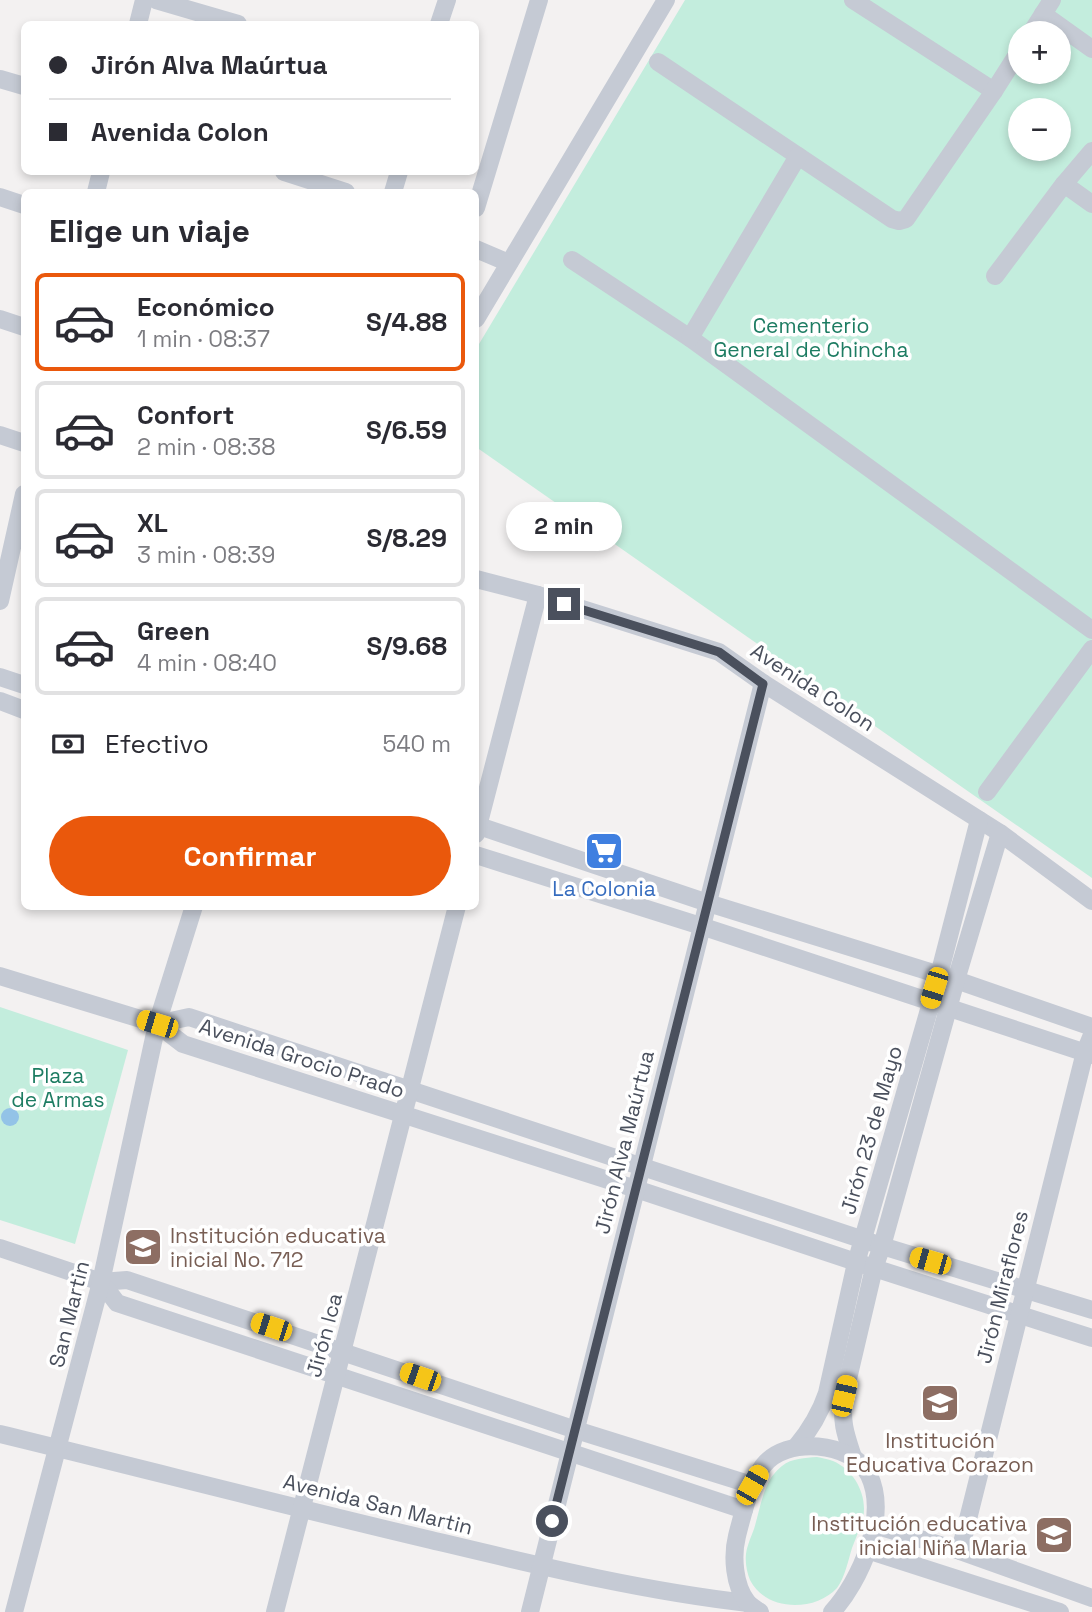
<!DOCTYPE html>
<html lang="es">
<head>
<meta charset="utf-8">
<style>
  :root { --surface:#fff; --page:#f7f7f7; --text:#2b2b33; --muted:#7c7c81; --line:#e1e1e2; --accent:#ea580c }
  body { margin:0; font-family:"Space Grotesk",sans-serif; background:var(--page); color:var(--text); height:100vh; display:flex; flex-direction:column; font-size:26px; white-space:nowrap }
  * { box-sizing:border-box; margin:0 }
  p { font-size:23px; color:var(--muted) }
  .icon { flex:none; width:38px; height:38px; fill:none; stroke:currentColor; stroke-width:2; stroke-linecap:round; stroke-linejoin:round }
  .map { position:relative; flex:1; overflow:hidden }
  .drawer { position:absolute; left:21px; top:189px; width:458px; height:721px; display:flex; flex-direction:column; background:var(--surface); border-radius:10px; box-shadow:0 4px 10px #0003 }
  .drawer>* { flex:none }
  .banner { position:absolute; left:21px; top:21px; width:458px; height:154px; border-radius:10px; box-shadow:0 4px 10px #0003; display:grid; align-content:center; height:154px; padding:0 28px; background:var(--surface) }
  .fabs { position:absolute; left:1008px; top:21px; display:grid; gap:14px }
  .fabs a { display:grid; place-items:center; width:63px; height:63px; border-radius:50%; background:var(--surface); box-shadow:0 4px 10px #0003; font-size:35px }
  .end { position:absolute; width:32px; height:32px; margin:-16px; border:9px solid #4a505d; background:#fff; box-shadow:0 0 0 4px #fff }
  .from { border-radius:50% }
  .bubble { position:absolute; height:49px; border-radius:24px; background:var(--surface); box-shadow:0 4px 10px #0003; font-size:23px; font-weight:700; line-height:49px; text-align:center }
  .car { position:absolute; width:21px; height:42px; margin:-21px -10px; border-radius:9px; box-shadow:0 0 5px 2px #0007; background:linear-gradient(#f5c518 24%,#345 0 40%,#f5c518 0 76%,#345 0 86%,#f5c518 0) }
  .banner b { display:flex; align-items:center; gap:24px; height:66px; font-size:26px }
  .banner b+b { border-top:2px solid var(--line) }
  .banner i { width:18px; height:18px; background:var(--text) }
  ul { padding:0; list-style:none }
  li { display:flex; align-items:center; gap:21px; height:98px; margin:0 14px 10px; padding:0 14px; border:4px solid var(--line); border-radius:10px }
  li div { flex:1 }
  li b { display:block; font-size:26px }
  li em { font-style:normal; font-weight:700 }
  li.on { border-color:var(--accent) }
  li>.icon { width:63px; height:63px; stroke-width:1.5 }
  h2 { padding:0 28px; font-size:32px; line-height:84px }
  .pay { display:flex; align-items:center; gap:18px; height:77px; padding:0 28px; font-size:26px }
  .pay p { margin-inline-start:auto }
  .cta { display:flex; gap:14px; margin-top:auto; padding:14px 28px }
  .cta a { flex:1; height:80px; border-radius:42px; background:var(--accent); color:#fff; font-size:28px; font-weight:700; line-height:80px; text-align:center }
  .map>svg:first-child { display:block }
  .green { fill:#c3eddd; fill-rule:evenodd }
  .water { fill:#93c3e7 }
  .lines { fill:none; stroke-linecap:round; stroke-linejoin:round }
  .minor { stroke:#c5cad4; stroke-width:18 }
  .route { stroke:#4a505d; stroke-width:9 }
  .labels { text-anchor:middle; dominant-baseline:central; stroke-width:7; stroke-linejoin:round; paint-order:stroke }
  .park-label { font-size:21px; fill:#1d7c62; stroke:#fff }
  .street-label { font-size:21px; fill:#4a505d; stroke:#fff }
  .shop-label { font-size:21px; fill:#366cbe; stroke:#fff }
  .education-label { font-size:21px; fill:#785e54; stroke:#fff; text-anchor:start }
</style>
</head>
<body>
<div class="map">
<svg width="1092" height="1612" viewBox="0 0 1092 1612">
  <rect width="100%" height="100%" fill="#f3f1f1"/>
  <g class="green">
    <path d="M685,0H1092V878L476,447V349ZM1020,33H1059V72H1020ZM1020,110H1059V149H1020Z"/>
    <path d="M0,1007L128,1050L75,1244L0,1220Z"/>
    <path d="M817,1457C822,1458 828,1459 833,1461C854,1470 868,1495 863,1518C860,1528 856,1538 852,1548C848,1561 845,1577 837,1588C815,1612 766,1612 750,1580C747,1573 745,1563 746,1554C747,1546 751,1537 754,1529C759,1513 762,1492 771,1478C773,1475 778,1469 782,1466C792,1458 805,1458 817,1457Z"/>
  </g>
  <circle class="water" cx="10" cy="1117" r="9"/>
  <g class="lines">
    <g class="minor">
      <path d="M156,0L238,24"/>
      <path d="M853,0L994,91"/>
      <path d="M1043,14L1092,49"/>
      <path d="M138,24L144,0"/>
      <path d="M439,24L447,0"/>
      <path d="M1031,33L1052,0"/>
      <path d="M658,62L892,219L899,221L906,219L994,91L1020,50"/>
      <path d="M0,79L24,86"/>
      <path d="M284,172L346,192"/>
      <path d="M1064,184L1092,204"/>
      <path d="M96,192L101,172"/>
      <path d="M393,192L399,172"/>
      <path d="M0,197L24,205"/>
      <path d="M476,208L539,0"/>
      <path d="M476,249L509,263"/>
      <path d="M572,260L690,338L1092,630"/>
      <path d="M995,276L1064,184L1092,151"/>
      <path d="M0,319L24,327"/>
      <path d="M476,319L666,0"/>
      <path d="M690,338L798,156"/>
      <path d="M0,435L24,443"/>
      <path d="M476,579L538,595L719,652L763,683L1000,833L1092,901"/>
      <path d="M0,601L24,494"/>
      <path d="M0,677L24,685"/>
      <path d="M0,701L24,710"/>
      <path d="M987,792L1092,649"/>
      <path d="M476,825L708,903L956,980L1092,1027"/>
      <path d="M476,834L538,595"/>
      <path d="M476,855L701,926L1092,1055"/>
      <path d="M0,976L157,1024L183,1044L636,1189L874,1268L1092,1338"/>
      <path d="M157,1024L189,1017L882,1246L1092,1310"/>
      <path d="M0,1248L101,1282L127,1280L576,1430L752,1485"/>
      <path d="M101,1282L117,1303L744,1510"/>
      <path d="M0,1434C144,1469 287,1506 431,1540C536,1565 641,1591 748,1603"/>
      <path d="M796,1447C810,1430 820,1414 827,1393L856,1263L939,975L979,820"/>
      <path d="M853,1457C845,1433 841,1422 844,1396L874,1268L882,1246L956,980L1000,833"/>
      <path d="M874,1525L960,1551L1092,1598"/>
      <path d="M867,1550L1060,1612"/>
      <path d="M960,1551L1085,1052L1092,1035"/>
      <path d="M14,1612L101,1282L157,1024L194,906"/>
      <path d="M275,1612L457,906"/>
      <path d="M530,1612L763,683"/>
      <path d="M760,1612C756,1609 750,1606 747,1602C734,1585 732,1556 737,1536C743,1513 749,1486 763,1466C785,1436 852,1441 869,1475C889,1517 860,1581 832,1612"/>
    </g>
  </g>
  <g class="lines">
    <path class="route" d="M552,1521L763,684L719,652L564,604"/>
  </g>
  <defs>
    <symbol id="supermarket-square" viewBox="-11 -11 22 22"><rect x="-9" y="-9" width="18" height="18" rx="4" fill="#3f7fe0" stroke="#fff"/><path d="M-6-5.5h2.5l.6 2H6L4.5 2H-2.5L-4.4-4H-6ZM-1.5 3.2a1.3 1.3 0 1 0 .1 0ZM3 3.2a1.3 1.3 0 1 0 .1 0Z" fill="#fff"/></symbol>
    <symbol id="school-square" viewBox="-11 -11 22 22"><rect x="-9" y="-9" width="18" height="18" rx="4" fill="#8d6e63" stroke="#fff"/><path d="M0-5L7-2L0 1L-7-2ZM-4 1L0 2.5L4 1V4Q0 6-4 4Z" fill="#fff"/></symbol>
  </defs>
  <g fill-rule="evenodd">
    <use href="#supermarket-square" x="582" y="829" width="44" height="44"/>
    <use href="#school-square" x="121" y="1225" width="44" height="44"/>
    <use href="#school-square" x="918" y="1381" width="44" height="44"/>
    <use href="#school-square" x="1032" y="1513" width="44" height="44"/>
  </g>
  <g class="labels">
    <g class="park-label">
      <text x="811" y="325">Cementerio<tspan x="811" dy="24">General de Chincha</tspan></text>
      <text x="58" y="1075">Plaza<tspan x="58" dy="24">de Armas</tspan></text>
    </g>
    <g class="street-label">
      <text transform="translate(813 687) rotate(33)">Avenida Colon</text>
      <text transform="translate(302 1058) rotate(18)">Avenida Grocio Prado</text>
      <text transform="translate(871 1130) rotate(-74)">Jirón 23 de Mayo</text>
      <text transform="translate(624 1142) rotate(-76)">Jirón Alva Maúrtua</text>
      <text transform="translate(1002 1287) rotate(-76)">Jirón Miraflores</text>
      <text transform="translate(69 1314) rotate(-76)">San Martin</text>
      <text transform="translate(324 1335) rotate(-75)">Jirón Ica</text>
      <text transform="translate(378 1504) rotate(14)">Avenida San Martin</text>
    </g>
    <g class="shop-label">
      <text x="604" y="888">La Colonia</text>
    </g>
    <g class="education-label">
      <text x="170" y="1235">Institución educativa<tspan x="170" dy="24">inicial No. 712</tspan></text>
      <text x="940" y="1440" text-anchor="middle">Institución<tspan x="940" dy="24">Educativa Corazon</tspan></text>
      <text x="1027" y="1523" text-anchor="end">Institución educativa<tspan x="1027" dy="24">inicial Niña Maria</tspan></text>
    </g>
  </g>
</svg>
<div class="fabs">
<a>+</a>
<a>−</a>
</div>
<i class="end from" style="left:552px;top:1521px"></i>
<i class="end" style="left:564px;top:604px"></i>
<div class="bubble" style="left:506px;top:502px;width:116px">2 min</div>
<i class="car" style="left:934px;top:988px;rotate:197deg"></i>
<i class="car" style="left:157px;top:1024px;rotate:287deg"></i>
<i class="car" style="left:930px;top:1261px;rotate:286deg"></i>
<i class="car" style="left:271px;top:1327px;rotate:288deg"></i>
<i class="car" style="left:420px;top:1377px;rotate:289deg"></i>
<i class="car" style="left:844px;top:1396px;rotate:13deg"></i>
<i class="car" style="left:752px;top:1485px;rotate:30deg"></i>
<div class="banner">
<b><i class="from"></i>Jirón Alva Maúrtua</b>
<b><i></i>Avenida Colon</b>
</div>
<section class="drawer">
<h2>Elige un viaje</h2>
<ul>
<li class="on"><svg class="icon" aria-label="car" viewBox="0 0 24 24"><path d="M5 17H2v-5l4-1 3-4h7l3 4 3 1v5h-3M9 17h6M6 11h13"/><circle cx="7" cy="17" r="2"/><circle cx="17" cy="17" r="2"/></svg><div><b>Económico</b><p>1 min · 08:37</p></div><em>S/4.88</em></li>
<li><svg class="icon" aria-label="car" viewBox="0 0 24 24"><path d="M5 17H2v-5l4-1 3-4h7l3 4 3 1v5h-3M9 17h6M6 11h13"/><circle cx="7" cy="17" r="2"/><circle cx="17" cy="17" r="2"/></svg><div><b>Confort</b><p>2 min · 08:38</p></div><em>S/6.59</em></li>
<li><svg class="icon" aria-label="car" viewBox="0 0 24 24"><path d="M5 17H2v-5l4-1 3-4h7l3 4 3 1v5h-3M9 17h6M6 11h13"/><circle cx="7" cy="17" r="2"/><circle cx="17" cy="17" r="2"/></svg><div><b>XL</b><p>3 min · 08:39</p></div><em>S/8.29</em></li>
<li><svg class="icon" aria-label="car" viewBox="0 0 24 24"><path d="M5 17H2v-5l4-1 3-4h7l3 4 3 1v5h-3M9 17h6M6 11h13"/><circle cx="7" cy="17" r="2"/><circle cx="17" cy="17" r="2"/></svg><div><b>Green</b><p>4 min · 08:40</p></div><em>S/9.68</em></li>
</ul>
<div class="pay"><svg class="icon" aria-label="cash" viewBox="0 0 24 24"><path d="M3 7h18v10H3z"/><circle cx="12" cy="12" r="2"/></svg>Efectivo<p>540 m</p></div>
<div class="cta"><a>Confirmar</a></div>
</section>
</div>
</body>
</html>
